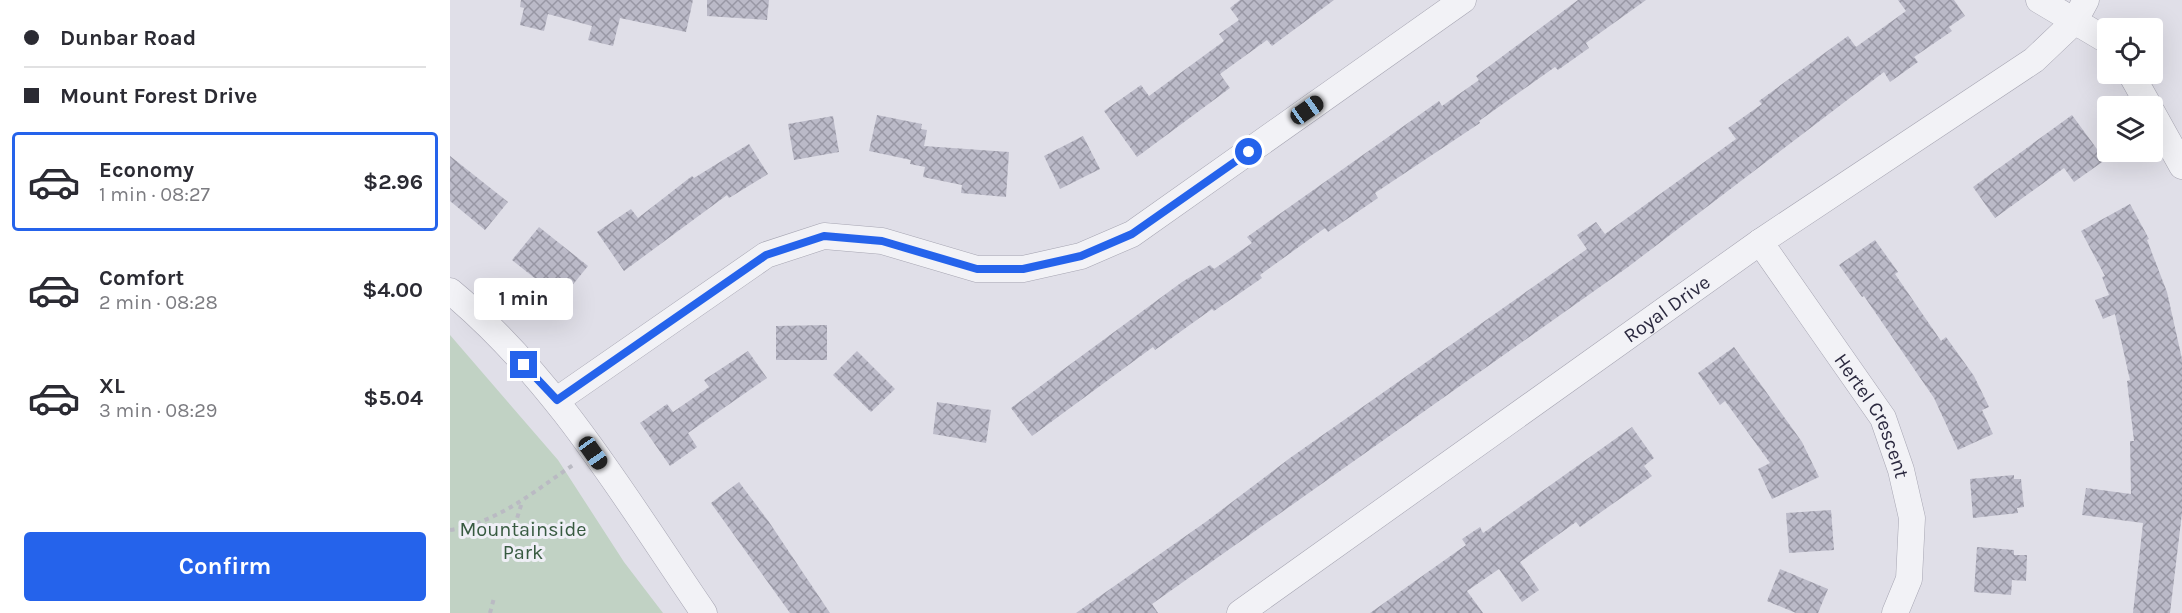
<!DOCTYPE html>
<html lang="en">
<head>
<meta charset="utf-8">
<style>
  :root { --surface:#fff; --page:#f2f2f3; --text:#2b2b33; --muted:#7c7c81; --line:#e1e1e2; --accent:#2563eb }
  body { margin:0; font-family:Karla,sans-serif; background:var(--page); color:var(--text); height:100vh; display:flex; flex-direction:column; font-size:22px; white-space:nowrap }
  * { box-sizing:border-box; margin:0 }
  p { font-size:20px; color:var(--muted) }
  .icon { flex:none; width:33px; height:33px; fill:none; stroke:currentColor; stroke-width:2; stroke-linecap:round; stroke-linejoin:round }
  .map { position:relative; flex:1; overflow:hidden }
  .sheet { display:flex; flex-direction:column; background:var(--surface); width:450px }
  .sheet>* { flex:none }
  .guide { display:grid; align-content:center; height:132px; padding:0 24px; background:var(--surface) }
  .buttons { position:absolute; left:1647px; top:18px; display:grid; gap:12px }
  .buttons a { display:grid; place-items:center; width:66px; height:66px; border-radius:6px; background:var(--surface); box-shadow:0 6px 24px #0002; font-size:30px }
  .end { position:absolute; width:27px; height:27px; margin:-14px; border:8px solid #2563eb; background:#fff; box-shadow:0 0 0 3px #fff }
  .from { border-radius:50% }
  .bubble { position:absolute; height:42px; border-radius:6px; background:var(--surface); box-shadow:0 6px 24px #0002; font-size:20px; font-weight:700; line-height:42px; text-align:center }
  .car { position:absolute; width:18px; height:36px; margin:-18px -9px; border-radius:8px; box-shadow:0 0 4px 2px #0007; background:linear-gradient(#222 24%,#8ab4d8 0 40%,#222 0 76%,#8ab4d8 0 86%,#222 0) }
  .guide b { display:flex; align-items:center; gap:21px; height:57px; font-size:22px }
  .guide b+b { border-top:2px solid var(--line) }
  .guide i { width:15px; height:15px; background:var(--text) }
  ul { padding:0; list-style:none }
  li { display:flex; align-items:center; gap:18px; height:99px; margin:0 12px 9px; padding:0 12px; border:3px solid transparent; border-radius:6px }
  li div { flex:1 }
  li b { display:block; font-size:22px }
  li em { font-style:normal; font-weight:700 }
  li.current { border-color:var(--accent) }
  li>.icon { width:54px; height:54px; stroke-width:1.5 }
  .cta { display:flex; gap:12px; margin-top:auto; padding:12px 24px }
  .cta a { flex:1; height:69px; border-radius:6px; background:var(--accent); color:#fff; font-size:24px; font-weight:700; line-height:69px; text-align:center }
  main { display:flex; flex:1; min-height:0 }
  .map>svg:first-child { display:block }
  .green { fill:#c1d2c4 }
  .building { fill:url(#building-cross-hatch) }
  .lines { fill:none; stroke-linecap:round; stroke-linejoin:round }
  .minor-casing { stroke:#a6a5b2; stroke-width:27 }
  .path { stroke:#babac3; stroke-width:4; stroke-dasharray:4.5 4.5; stroke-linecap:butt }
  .minor { stroke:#f2f2f6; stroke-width:26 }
  .route { stroke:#2563eb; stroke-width:8 }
  .labels { text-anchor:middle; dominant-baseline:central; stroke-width:6; stroke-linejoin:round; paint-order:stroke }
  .street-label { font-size:20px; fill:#2b293f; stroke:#efeff6 }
  .park-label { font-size:20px; fill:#375a40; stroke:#efeff6 }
</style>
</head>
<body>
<main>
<section class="sheet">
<div class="guide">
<b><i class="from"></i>Dunbar Road</b>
<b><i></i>Mount Forest Drive</b>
</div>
<ul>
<li class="current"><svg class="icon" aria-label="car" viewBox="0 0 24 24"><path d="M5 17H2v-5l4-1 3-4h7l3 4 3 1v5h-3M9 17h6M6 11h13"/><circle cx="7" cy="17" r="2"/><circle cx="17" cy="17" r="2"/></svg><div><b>Economy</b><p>1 min · 08:27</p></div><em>$2.96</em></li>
<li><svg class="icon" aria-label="car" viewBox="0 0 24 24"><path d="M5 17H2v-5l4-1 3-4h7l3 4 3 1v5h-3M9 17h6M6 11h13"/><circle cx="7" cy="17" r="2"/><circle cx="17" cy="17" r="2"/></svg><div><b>Comfort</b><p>2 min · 08:28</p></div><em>$4.00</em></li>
<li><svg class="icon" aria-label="car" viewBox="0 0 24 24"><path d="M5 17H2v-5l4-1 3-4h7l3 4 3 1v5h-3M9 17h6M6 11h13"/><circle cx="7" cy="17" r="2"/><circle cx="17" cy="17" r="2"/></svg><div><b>XL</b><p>3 min · 08:29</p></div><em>$5.04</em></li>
</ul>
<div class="cta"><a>Confirm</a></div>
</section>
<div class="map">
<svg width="1732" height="613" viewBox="0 0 1732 613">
  <defs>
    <pattern id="building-cross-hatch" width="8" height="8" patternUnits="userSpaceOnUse" patternTransform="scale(1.5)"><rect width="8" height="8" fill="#bbbac8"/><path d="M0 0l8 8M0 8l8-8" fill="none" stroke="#9897a4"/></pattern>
  </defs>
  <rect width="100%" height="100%" fill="#e0dfe8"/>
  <path class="green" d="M0,335L108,460L174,562L213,613H0Z"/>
  <g class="building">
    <path d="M71,0H243L236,32L170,18L163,46L138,40L142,26L98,14L94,31L70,25L74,8L70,7Z"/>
    <path d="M257,0H319L317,20L257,16Z"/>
    <path d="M790,0H884L822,46L817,40L770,74L780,88L687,157L654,111L691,85L699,96L774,41L769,34L789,20L780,8Z"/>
    <path d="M1128,0H1196L1136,43L1139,48L1108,70L1105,67L1029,121L1030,123L925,193L928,198L878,232L875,228L810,275L812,278L764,311L762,309L705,350L703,347L582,436L561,408L732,282L760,265L764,269L802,243L797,237L989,101L992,106L1029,80L1026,76Z"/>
    <path d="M1448,0H1504L1515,16L1499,27L1502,31L1464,57L1468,62L1440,82L1434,72L1178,267L702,604L708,613H626L757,521L840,458L1137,249L1127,235L1146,222L1155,234L1286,139L1278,128L1312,104L1309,101L1398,36L1406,47L1456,11Z"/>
    <path d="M427,115L472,124L471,129L477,130L474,146L559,152L556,197L511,193L512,185L473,177L475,167L460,164L461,160L419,151Z"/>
    <path d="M1622,115L1655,160L1624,182L1614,168L1545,218L1523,187Z"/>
    <path d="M383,116L389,152L344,160L338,124Z"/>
    <path d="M633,136L650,169L610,189L594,156Z"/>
    <path d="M299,144L318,174L279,198L277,195L174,271L147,232L181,209L188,218L242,176L244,178Z"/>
    <path d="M0,156L58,202L35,230L0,201Z"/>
    <path d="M1680,204L1699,239L1697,240L1717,292L1732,359V513L1720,613H1683L1693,523L1632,515L1636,488L1681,494L1680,441H1684L1677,381L1680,380L1665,314L1653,319L1645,300L1659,295L1652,277L1655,276L1631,231Z"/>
    <path d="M89,227L138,266L111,299L62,260Z"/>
    <path d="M1425,240L1448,272L1445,274L1491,341L1496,337L1524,376L1539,407L1532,410L1543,434L1508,450L1484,398L1414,296L1412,297L1389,265Z"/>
    <path d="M377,325V360H326V326Z"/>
    <path d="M1284,347L1352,442L1369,477L1322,499L1308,469L1320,463L1275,401L1270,405L1248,373Z"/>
    <path d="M298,351L317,378L238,433L247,447L220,466L190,423L217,404L223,412L259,387L254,380Z"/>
    <path d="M407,351L445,389L421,412L383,375Z"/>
    <path d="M487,402L541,410L536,443L483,434Z"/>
    <path d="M1182,427L1204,458L1194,466L1202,476L1130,527L1126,522L1070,562L1089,590L1072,602L1049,569L1017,591L1033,613H920L1016,545L1012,539L1030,527L1033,533L1036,531Z"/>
    <path d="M1564,475V479H1571L1574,507L1567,508L1568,513L1523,518L1520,479Z"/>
    <path d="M289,482L319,522L380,613H340L261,503Z"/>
    <path d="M1381,510L1384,550L1339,553L1336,513Z"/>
    <path d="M1527,547L1564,550V555H1577L1576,581L1562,580L1561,595L1524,592Z"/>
    <path d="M1330,569L1378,589L1368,613H1346L1317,601Z"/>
  </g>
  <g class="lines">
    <defs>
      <g id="minor">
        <path d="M1589,0L1658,41"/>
        <path d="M1681,74L1699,106"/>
        <path d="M1702,112L1732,166"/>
        <path id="s1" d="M1310,242L1433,418L1451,470L1462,518L1459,579L1445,613"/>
        <path d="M0,291C106,379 177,501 254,613"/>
        <path d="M107,400L316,255L374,236L432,241L527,269H573L631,256L682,234L1013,0"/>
        <path id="s2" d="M790,613L1310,242L1584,60L1624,22L1636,0"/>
      </g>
    </defs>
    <use href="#minor" class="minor-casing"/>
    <g class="path">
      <path d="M0,530C49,522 83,492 123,465"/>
      <path d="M62,535L72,502"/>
      <path d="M40,613L44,598"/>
    </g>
    <use href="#minor" class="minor"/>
  </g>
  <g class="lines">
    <path class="route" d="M74,365L107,400L316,255L374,236L432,241L527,269H573L631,256L682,234L799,152"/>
  </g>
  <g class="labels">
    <g class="street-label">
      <text stroke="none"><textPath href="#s2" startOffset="524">Royal Drive</textPath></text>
      <text stroke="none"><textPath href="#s1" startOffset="208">Hertel Crescent</textPath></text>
    </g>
    <g class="park-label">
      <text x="73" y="529">Mountainside<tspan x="73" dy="23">Park</tspan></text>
    </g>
  </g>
</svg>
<div class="buttons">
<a><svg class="icon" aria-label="locate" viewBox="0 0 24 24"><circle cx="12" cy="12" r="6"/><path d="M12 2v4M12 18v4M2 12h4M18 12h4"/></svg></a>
<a><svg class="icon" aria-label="layers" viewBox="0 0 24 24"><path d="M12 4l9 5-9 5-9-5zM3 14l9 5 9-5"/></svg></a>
</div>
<i class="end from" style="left:799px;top:152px"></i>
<i class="end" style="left:74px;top:365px"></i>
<div class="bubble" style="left:24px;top:278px;width:99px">1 min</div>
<i class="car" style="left:857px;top:110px;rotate:55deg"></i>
<i class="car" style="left:143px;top:453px;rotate:145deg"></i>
</div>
</main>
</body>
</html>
